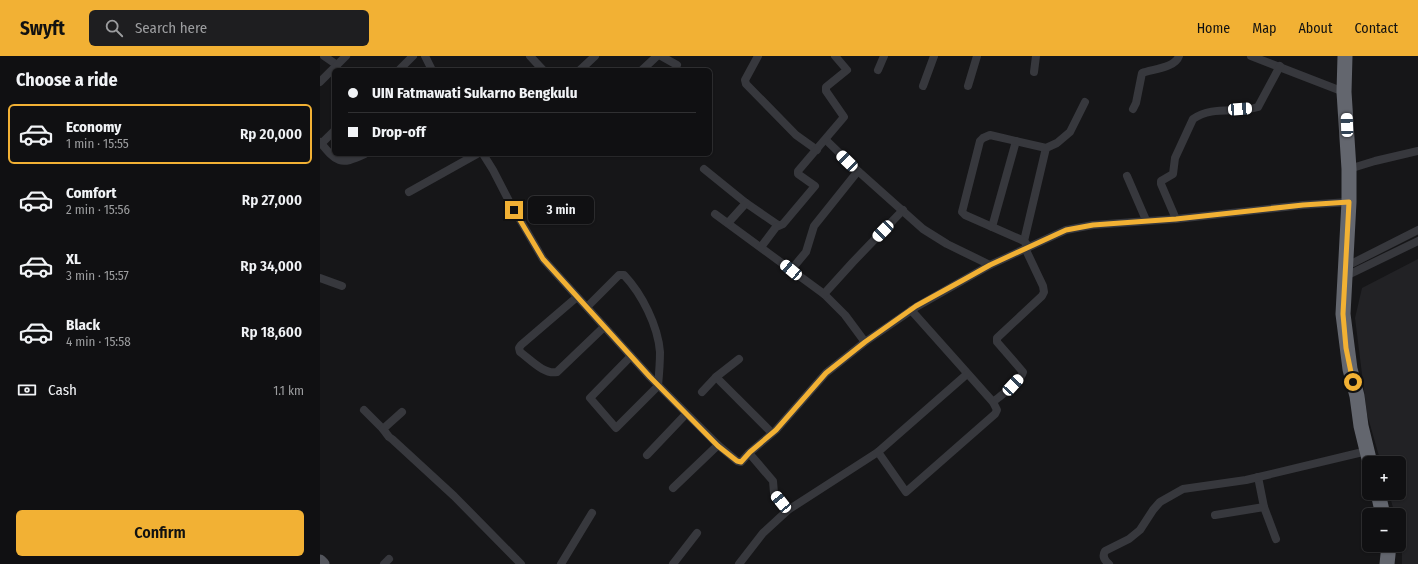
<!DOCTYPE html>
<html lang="en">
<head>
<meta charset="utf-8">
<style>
  :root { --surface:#101012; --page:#1e1e20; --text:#f1f3f6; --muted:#9c9d9f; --line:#303032; --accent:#f2b134 }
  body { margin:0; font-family:"Fira Sans Condensed",sans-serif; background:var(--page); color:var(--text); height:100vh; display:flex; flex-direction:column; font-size:15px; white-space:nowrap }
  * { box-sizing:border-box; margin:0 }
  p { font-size:13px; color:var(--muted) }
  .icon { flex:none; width:22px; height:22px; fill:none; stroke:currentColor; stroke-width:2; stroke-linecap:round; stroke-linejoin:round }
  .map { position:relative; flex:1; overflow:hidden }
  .side { display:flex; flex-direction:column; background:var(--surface); width:320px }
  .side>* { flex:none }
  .top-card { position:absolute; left:12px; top:12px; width:380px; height:88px; border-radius:6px; box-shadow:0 1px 3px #0004,0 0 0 1px var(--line); display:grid; align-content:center; height:88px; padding:0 16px; background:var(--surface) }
  .fabs { position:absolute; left:1042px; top:400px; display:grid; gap:8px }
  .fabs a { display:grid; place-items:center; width:44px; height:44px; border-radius:6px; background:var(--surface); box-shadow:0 1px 3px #0004,0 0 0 1px var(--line); font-size:20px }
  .end { position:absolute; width:18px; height:18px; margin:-9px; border:5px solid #f2b134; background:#111; box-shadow:0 0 0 2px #111 }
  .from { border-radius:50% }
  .bubble { position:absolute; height:28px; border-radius:6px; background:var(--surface); box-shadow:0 1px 3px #0004,0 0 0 1px var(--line); font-size:13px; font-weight:600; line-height:28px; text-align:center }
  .car { position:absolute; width:12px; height:24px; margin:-12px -6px; border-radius:5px; box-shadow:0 0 3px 1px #0007; background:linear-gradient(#fff 24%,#345 0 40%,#fff 0 76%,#345 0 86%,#fff 0) }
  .top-card b { display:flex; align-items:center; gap:14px; height:38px; font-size:15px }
  .top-card b+b { border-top:1px solid var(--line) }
  .top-card i { width:10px; height:10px; background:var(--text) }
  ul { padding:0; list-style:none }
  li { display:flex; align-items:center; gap:12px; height:60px; margin:0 8px 6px; padding:0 8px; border:2px solid transparent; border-radius:6px }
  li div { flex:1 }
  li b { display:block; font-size:15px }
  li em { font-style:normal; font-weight:600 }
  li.selected { border-color:var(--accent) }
  li>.icon { width:36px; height:36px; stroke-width:1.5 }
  h2 { padding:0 16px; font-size:18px; line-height:48px }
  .pay { display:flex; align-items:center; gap:10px; height:44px; padding:0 16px; font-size:15px }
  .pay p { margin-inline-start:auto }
  .primary-button { display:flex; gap:8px; margin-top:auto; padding:8px 16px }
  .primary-button a { flex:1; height:46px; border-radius:6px; background:var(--accent); color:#111; font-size:16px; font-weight:600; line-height:46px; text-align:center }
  header { display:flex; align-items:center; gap:24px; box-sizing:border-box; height:56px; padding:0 20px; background:var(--accent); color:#111 }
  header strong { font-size:19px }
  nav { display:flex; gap:22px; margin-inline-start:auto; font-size:14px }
  .search { width:280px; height:36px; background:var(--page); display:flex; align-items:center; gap:10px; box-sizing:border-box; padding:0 14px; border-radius:6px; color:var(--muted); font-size:15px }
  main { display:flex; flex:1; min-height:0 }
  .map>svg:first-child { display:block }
  .built { fill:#222225 }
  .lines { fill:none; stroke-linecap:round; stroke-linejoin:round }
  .street { stroke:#37383d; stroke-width:8 }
  .primary { stroke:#53555c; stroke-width:13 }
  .highway { stroke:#63666e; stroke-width:15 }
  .route { stroke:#f2b134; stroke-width:5 }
</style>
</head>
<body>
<header>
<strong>Swyft</strong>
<div class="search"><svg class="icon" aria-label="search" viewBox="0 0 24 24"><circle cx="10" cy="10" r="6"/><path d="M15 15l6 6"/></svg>Search here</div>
<nav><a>Home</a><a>Map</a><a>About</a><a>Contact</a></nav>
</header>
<main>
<section class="side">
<h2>Choose a ride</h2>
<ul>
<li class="selected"><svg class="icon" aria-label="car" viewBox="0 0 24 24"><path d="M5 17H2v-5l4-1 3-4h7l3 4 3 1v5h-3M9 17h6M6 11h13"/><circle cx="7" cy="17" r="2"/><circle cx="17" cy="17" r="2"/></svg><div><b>Economy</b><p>1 min · 15:55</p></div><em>Rp 20,000</em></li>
<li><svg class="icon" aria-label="car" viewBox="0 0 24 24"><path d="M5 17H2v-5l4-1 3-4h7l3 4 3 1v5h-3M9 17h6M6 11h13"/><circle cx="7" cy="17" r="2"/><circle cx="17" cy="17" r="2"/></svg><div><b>Comfort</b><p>2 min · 15:56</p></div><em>Rp 27,000</em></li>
<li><svg class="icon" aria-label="car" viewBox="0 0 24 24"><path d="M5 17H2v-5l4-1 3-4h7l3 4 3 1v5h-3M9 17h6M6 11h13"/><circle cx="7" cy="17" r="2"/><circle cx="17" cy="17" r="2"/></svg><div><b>XL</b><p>3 min · 15:57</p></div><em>Rp 34,000</em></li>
<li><svg class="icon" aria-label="car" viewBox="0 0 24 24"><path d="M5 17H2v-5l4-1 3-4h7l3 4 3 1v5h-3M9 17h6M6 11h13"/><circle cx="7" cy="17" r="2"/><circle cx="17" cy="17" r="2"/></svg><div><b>Black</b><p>4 min · 15:58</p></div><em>Rp 18,600</em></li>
</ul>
<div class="pay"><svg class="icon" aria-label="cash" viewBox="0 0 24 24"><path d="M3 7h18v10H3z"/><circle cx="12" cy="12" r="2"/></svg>Cash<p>1.1 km</p></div>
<div class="primary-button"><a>Confirm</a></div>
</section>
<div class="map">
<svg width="1098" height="508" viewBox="0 0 1098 508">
  <rect width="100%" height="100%" fill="#161618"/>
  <path class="built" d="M1098,203V508H1082V482L1079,472V459H1075L1069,437H1079V407H1061L1047,358L1035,262L1042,232Z"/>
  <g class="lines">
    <g class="street">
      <path d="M4,0L17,9"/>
      <path d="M105,0L112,14"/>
      <path d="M210,0L223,14"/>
      <path d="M341,0L357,9"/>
      <path d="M438,0L425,24L426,28L476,79L497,94"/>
      <path d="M931,0L1024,36"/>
      <path d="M79,14L93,0"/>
      <path d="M260,14L275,0"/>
      <path d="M322,14L337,0"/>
      <path d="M558,14L564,0"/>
      <path d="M714,16L716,0"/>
      <path d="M0,26L26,0"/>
      <path d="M603,30L614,0"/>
      <path d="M648,30L657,0"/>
      <path d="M813,53L816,47L822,17C833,13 855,12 859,0"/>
      <path d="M506,84L538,115L603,173L627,188L670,209"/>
      <path d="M0,86C16,106 20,110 45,98"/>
      <path d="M1,88L14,75"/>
      <path d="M163,98L173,114L189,145L223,203L330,321L398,389L417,405L421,406L429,397L456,374L506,317L545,286L596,251L670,209L746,174L773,169L856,163L983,149L1029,146"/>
      <path d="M384,113L426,147L458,169"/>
      <path d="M1029,113L1055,105L1098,95"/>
      <path d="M807,120L826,164"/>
      <path d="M89,136L157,98"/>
      <path d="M395,158L504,238L525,259L545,286"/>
      <path d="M856,163L841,128V125L853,118L855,102L873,63C893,49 917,58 938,51L960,10"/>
      <path d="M408,167L426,147"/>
      <path d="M672,171L696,85"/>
      <path d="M704,185L726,92"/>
      <path d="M441,191L456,171L463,168L495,130L478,118V115L524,61L506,35V31L527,14L515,0"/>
      <path d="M709,191L704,185L645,159L642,156L660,85L663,82L670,79L726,92L737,87L750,76L765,46"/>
      <path d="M1027,210L1098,174"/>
      <path d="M471,214L486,196L494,170L538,115"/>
      <path d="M1026,220L1098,185"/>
      <path d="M0,222L22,230"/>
      <path d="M504,238L533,206L583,154"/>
      <path d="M257,241L201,289L199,292L200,296C210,303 224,319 237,316L284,271"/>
      <path d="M267,251L299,219H304C322,238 338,270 340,296C340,307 339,319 338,330L296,372L270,342L311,300"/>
      <path d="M396,321L452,377"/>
      <path d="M382,336L396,321L419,303"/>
      <path d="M673,346C681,339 700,327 703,316L677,286V282L722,240L724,236L723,230L705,192"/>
      <path d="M44,354L63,373"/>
      <path d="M82,356L63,373L69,381L72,383L134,440L201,508"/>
      <path d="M558,396L586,436L675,358L677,354L673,346L591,254"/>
      <path d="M429,397L453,425L454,437L468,454"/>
      <path d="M327,399L366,358"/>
      <path d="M353,432L398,389"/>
      <path d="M944,451L956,483"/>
      <path d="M895,459L944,451L938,421"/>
      <path d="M64,508L69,503"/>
      <path d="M241,508L272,457"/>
      <path d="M353,508L377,477"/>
      <path d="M419,508L443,477L468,454L558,396L647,318"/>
      <path d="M789,508C784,504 782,500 785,495L809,483L820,474L833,454L840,446L863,433L926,424L1047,395"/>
    </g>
    <path class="primary" d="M0,505L3,508"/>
    <g class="highway">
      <path d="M1025,0L1024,36L1029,113V146L1023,258L1030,313L1037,340L1041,370L1050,407"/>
      <path d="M1058,437L1063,459"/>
      <path d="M1067,508L1069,489"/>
    </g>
  </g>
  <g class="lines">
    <path class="route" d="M194,154L223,203L330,321L398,390L417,405L421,406L430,396L456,374L506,317L545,286L596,250L645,223L670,209L746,174L773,169L856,163L983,149L1029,146L1023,258L1026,292L1033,326"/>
  </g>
</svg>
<div class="fabs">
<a>+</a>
<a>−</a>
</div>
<i class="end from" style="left:1033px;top:326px"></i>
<i class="end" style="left:194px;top:154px"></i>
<div class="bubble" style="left:208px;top:140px;width:66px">3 min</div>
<i class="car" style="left:920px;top:53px;rotate:86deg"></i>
<i class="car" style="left:1027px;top:69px;rotate:358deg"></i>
<i class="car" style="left:527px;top:105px;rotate:314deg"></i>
<i class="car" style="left:563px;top:175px;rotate:224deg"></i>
<i class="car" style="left:471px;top:214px;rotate:310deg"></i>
<i class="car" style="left:693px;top:329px;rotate:43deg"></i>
<i class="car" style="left:461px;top:446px;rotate:321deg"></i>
<div class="top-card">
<b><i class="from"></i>UIN Fatmawati Sukarno Bengkulu</b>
<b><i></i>Drop-off</b>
</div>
</div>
</main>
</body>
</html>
